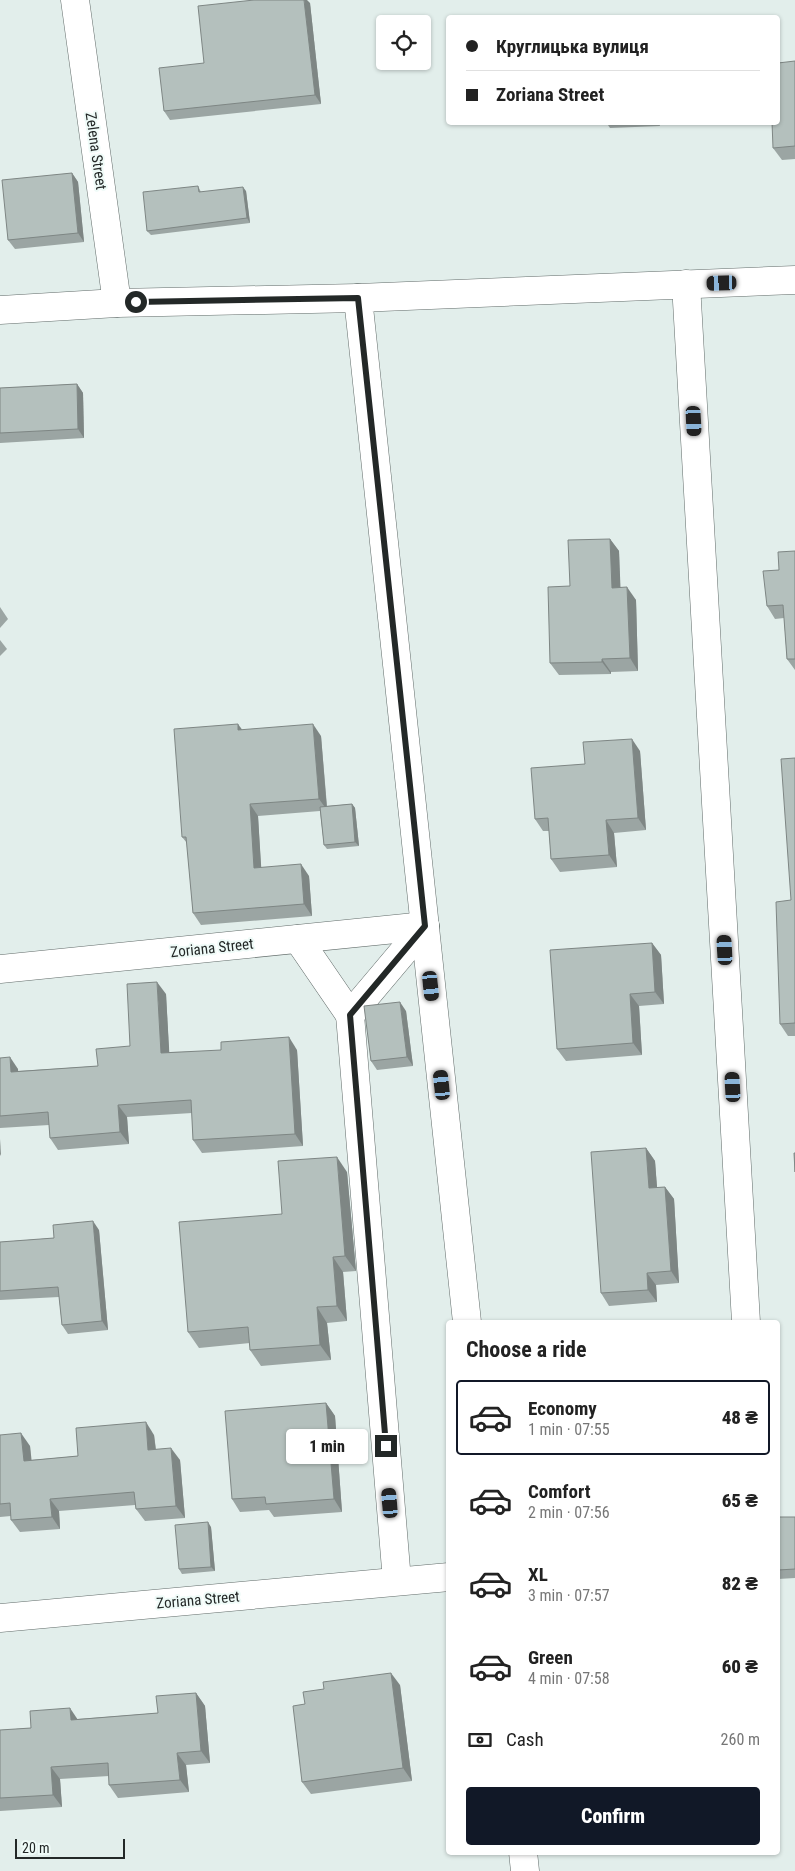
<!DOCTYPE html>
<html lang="en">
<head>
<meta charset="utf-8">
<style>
  :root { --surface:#fff; --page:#f6f6f6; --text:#222; --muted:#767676; --line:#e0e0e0; --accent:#111827 }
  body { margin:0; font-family:"Roboto Condensed",sans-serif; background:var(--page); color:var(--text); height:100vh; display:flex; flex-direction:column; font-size:19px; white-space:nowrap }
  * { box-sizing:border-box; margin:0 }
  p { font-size:16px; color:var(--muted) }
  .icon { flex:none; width:28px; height:28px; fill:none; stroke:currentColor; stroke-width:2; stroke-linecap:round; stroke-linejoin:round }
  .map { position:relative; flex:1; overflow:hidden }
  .panel { position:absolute; left:446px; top:1320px; width:334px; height:535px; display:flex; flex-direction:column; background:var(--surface); border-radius:5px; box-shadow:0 1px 4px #0004 }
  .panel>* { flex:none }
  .top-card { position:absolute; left:446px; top:15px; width:334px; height:110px; border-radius:5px; box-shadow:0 1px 4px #0004; display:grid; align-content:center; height:110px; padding:0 20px; background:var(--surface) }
  .controls { position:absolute; left:376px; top:15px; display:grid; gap:10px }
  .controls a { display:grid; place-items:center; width:55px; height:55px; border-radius:5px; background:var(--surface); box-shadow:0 1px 4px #0004; font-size:25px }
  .scale { position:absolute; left:15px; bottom:12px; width:110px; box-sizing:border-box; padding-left:5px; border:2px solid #232827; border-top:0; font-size:14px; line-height:18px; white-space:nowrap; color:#232827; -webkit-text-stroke:4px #effbf8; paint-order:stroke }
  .end { position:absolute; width:22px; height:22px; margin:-11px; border:6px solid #232827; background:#fff; box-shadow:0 0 0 2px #fff }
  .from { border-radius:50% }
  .bubble { position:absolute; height:35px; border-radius:5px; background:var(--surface); box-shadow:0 1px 4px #0004; font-size:16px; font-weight:800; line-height:35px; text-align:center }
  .car { position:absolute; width:15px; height:30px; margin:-15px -8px; border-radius:6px; box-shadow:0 0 4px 1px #0007; background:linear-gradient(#222 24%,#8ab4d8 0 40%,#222 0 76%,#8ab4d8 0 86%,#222 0) }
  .top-card b { display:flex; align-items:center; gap:18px; height:48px; font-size:19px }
  .top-card b+b { border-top:1px solid var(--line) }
  .top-card i { width:12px; height:12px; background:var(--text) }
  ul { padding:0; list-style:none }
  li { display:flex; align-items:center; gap:15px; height:75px; margin:0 10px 8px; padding:0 10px; border:2px solid transparent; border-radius:5px }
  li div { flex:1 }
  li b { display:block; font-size:19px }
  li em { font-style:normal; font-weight:800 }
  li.selected { border-color:var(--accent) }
  li>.icon { width:45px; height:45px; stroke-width:1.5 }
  h2 { padding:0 20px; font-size:22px; line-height:60px }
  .pay { display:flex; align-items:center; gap:12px; height:55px; padding:0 20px; font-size:19px }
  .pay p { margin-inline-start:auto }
  .primary-button { display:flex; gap:10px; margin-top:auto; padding:10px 20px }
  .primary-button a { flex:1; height:58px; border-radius:5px; background:var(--accent); color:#fff; font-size:20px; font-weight:800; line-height:58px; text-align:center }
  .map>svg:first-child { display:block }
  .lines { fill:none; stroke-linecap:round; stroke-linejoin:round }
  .street-casing { stroke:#626c6a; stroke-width:29 }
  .street { stroke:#fff; stroke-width:28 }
  .wall { fill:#9ba5a3 }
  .shaded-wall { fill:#7e8684 }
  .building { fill:#b4c0bd; stroke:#7e8684 }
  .route { stroke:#232827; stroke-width:6 }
  .labels { text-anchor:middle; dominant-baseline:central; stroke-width:4; stroke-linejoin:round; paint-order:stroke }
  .street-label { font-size:15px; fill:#232827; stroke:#effbf8 }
</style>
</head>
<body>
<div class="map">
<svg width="795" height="1871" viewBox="0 0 795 1871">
  <rect width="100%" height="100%" fill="#e2eeeb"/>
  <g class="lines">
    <defs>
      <g id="street">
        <path d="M75,0L117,303"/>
        <path d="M686,284L746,1322"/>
        <path d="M0,310L117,303L358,298"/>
        <path d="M298,939L350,1015L425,926"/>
        <path d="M0,969L425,926"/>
        <path d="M350,1015L397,1581"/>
        <path d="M467,1322L358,298L795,280"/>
        <path d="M0,1618L449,1577"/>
        <path d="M523,1852L525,1871"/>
      </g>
    </defs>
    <use href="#street" class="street-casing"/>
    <use href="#street" class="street"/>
  </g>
  <g class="wall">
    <path d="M310,3L321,104L170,120L164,111L204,63Z"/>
    <path d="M795,61V159L782,160L773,148Z"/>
    <path d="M606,122H659L660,126L610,128Z"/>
    <path d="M72,173L78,182L84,242L15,249L8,240Z"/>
    <path d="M198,186L201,192L246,191L250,223L151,235L147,231Z"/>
    <path d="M77,384L83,393L84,438L0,443V388Z"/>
    <path d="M610,539L619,551L620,587L636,600L638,671L611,672V674L559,675L550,663L570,586Z"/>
    <path d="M795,551V670L787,659L784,618L775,619L767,606L779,570Z"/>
    <path d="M0,607L8,619L0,628Z"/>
    <path d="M0,640L7,649L0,656Z"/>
    <path d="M242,730L321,736L327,806L352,804L355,808L359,846L327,849L324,845L320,811L258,816L261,868L309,876L312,916L201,925L193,913L187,843L182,837Z"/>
    <path d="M640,751L646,830L614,833L617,867L560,872L551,859L549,831H543L535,819L585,764Z"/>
    <path d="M795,758V1036H788L780,1024L791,900Z"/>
    <path d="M652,943L661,955L664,1004L639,1006L642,1055L566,1061L557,1049Z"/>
    <path d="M166,994L169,1052L297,1050L303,1146L202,1153L193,1140L192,1113L127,1117L129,1144L58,1150L50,1138L49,1125L0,1128V1058L18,1069V1071L98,1066L130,1046Z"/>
    <path d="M406,1011L413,1066L377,1070L371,1061Z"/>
    <path d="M646,1148L655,1161L657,1188L665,1187L674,1199L679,1283L656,1285L657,1302L609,1306L601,1293Z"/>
    <path d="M347,1172L356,1271L343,1272L347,1321L327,1323L331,1360L261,1366L250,1350V1343L199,1348L188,1332L282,1214Z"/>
    <path d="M99,1230L108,1330L68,1334L62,1325L59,1297L0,1300V1242L54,1238Z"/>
    <path d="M326,1403L335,1416L342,1512L274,1517L269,1510L240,1512L232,1499Z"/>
    <path d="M0,1435L30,1446L31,1460L78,1456L154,1435L156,1449L180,1460L185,1518L145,1521L136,1509L135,1505L59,1511L60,1529L20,1532L11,1520V1516L0,1517Z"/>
    <path d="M778,1517H795V1578L778,1579Z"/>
    <path d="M211,1527L215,1571L182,1574L179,1569Z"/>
    <path d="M400,1685L412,1781L311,1794L302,1782L305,1704Z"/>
    <path d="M196,1693L205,1706L210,1763L186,1765L189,1792L118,1798L109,1785V1776L60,1779L62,1807L0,1811V1730L31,1728L78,1719L158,1713Z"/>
  </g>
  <g class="shaded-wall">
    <path d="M304,0H307L310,3L321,104L315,95Z"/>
    <path d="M72,173L78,182L84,242L78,233Z"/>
    <path d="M243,187L246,191L250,223L247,218Z"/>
    <path d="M77,384L83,393L84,438L78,429Z"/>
    <path d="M610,539L619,551L621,600L612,588Z"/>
    <path d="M627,587L636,600L638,671L630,658Z"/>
    <path d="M602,659L611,672V674L602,662Z"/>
    <path d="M238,724L246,735L238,730Z"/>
    <path d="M313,724L321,736L327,810L319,799Z"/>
    <path d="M632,739L640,751L646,830L638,818Z"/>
    <path d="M250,804L258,816L262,880L254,868Z"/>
    <path d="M352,804L355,808L359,846L355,842Z"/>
    <path d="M606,820L614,833L617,867L609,855Z"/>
    <path d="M301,864L309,876L312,916L304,904Z"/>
    <path d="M652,943L661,955L664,1004L655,992Z"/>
    <path d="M157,982L166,994L170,1065L161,1053Z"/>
    <path d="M630,994L639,1006L642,1055L633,1043Z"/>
    <path d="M400,1002L406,1011L413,1066L407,1057Z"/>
    <path d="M289,1037L297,1050L303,1146L295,1134Z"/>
    <path d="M10,1057L18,1069L19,1084L11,1072Z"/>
    <path d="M118,1105L127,1117L129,1144L120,1132Z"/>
    <path d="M0,1139L1,1156L0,1154Z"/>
    <path d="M646,1148L655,1161L658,1200L649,1188Z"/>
    <path d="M337,1157L347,1172L356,1271L345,1256Z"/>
    <path d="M665,1187L674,1199L679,1283L671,1271Z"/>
    <path d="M93,1221L99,1230L108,1330L102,1321Z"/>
    <path d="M333,1257L343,1272L347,1321L337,1306Z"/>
    <path d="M647,1273L656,1285L657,1302L648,1290Z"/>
    <path d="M317,1307L327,1323L331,1360L320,1345Z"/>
    <path d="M326,1403L335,1416L342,1512L334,1499Z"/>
    <path d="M146,1422L154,1435L157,1462L148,1450Z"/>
    <path d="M21,1433L30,1446L33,1473L24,1461Z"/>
    <path d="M171,1448L180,1460L185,1518L176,1506Z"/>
    <path d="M50,1499L59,1511L60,1529L52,1517Z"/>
    <path d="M208,1522L211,1527L215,1571L211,1567Z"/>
    <path d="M391,1673L400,1685L412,1781L403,1768Z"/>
    <path d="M196,1693L205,1706L210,1763L201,1751Z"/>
    <path d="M70,1708L78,1720H71Z"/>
    <path d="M177,1753L186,1765L189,1792L180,1780Z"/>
    <path d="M51,1767L60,1779L62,1807L53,1795Z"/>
  </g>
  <g class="building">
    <path d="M254,0H304L315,95L164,111L159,68L204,63L198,6Z"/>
    <path d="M795,61V146L773,148L772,122H778V63Z"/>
    <path d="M72,173L78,233L8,240L2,180Z"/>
    <path d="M198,186L199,192L243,187L247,218L147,231L143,192Z"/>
    <path d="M77,384L78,429L0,433V388Z"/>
    <path d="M610,539L612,588L627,587L630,658L602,659V662L550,663L548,587L570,586L568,540Z"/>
    <path d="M795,551V659H787L783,605L767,606L763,571L779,570L778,552Z"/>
    <path d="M238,724V730L313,724L319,799L250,804L254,868L301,864L304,904L193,913L186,837H182L174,729Z"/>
    <path d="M632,739L638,818L606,820L609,855L551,859L548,818L535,819L531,768L585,764L583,742Z"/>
    <path d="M795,758V1023L780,1024L776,902L791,900L781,759Z"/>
    <path d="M352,804L355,842L324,845L320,807Z"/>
    <path d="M652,943L655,992L630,994L633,1043L557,1049L550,950Z"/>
    <path d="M157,982L161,1053L221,1050V1042L289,1037L295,1134L193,1140L191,1100L118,1105L120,1132L50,1138L48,1112L0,1116V1058L10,1057L11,1072L98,1066L96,1049L130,1046L127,984Z"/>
    <path d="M400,1002L407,1057L371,1061L364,1006Z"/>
    <path d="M646,1148L649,1188L665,1187L671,1271L647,1273L648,1290L601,1293L591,1152Z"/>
    <path d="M794,1153H795V1172Z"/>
    <path d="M337,1157L345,1256L333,1257L337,1306L317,1307L320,1345L250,1350L248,1327L188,1332L179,1222L282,1214L278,1161Z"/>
    <path d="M93,1221L102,1321L62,1325L58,1287L0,1291V1242L54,1238L53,1225Z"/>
    <path d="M326,1403L334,1499L266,1504L265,1497L232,1499L225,1411Z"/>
    <path d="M146,1422L148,1450L171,1448L176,1506L136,1509L134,1492L50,1499L52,1517L11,1520L10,1503L0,1504V1435L21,1433L24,1461L78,1456L76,1428Z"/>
    <path d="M778,1517H795V1569L778,1570Z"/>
    <path d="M208,1522L211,1567L179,1569L175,1525Z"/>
    <path d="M391,1673L403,1768L302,1782L293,1706L305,1704L303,1692L324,1689L323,1682Z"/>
    <path d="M196,1693L201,1751L177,1753L180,1780L109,1785L108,1763L51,1767L53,1795L0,1798V1730L31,1728L30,1711L70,1708L71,1720L158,1713L156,1696Z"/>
  </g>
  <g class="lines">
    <path class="route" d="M136,302L358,298L425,926L350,1015L386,1446"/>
  </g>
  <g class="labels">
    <g class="street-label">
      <text transform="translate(96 151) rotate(82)">Zelena Street</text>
      <text transform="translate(212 948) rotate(-6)">Zoriana Street</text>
      <text transform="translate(198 1600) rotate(-5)">Zoriana Street</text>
    </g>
  </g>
</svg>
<div class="controls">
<a><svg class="icon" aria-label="locate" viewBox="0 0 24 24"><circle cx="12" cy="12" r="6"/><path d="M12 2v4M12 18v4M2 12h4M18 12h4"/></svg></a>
</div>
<div class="scale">20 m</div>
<i class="end from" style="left:136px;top:302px"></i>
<i class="end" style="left:386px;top:1446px"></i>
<div class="bubble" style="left:286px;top:1429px;width:82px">1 min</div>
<i class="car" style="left:722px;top:283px;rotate:268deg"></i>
<i class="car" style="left:694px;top:421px;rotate:177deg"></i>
<i class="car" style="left:725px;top:950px;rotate:357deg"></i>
<i class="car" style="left:431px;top:986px;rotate:174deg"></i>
<i class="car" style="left:442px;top:1085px;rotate:354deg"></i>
<i class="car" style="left:733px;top:1087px;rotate:357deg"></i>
<i class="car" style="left:390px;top:1503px;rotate:355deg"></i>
<div class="top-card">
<b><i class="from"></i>Круглицька вулиця</b>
<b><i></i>Zoriana Street</b>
</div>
<section class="panel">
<h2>Choose a ride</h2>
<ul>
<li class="selected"><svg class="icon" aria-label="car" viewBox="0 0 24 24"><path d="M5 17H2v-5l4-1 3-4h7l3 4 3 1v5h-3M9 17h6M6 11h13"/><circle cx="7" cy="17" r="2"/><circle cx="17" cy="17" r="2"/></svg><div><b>Economy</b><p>1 min · 07:55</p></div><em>48 ₴</em></li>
<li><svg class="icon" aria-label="car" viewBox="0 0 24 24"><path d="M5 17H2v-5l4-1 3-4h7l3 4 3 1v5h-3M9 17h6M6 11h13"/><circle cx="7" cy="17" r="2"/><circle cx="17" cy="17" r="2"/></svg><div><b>Comfort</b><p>2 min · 07:56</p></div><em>65 ₴</em></li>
<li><svg class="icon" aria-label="car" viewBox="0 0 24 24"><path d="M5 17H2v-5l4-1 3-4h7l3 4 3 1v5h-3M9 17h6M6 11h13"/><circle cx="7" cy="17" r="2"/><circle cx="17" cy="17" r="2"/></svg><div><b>XL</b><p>3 min · 07:57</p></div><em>82 ₴</em></li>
<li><svg class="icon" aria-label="car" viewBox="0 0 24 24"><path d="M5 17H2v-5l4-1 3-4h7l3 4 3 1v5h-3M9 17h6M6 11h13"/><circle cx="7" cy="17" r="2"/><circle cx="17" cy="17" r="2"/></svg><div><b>Green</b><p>4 min · 07:58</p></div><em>60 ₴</em></li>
</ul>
<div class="pay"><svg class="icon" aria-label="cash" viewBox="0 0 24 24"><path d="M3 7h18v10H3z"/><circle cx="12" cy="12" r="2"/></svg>Cash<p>260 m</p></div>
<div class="primary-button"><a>Confirm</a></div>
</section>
</div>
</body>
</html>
